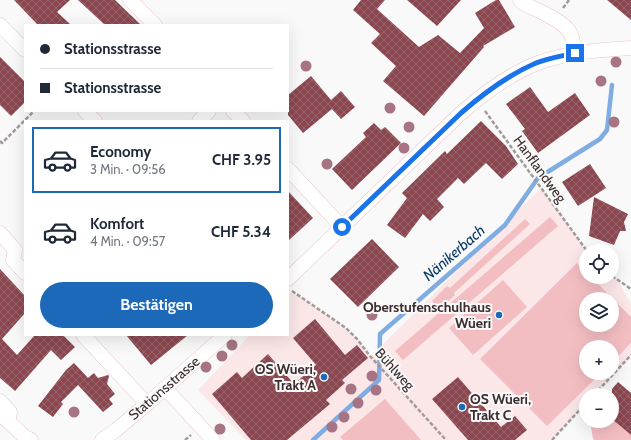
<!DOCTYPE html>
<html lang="de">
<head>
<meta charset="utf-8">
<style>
  :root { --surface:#fff; --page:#f6f6f7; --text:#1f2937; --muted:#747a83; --line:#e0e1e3; --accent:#1b69b8 }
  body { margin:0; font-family:Cabin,sans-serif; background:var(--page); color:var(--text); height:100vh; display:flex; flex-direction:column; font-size:15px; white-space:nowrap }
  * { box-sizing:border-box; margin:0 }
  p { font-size:13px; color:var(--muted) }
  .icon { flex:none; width:22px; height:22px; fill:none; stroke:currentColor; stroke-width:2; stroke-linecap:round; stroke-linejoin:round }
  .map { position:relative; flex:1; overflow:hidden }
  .sheet { position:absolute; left:24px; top:120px; width:265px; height:216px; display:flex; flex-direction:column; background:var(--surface); border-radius:0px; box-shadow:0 4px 16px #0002 }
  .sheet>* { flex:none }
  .hud { position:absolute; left:24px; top:24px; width:265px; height:88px; border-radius:0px; box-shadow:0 4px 16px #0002; display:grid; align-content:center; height:88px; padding:0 16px; background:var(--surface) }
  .buttons { position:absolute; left:579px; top:244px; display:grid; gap:8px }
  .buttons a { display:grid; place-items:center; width:40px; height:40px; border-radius:50%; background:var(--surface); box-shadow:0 4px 16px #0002; font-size:20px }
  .end { position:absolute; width:18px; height:18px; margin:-9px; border:5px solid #1a73e8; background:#fff; box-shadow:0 0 0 2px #fff }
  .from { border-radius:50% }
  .hud b { display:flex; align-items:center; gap:14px; height:38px; font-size:15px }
  .hud b+b { border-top:1px solid var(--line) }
  .hud i { width:10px; height:10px; background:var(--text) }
  ul { padding:7px 0 0; list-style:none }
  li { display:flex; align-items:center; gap:12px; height:66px; margin:0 8px 6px; padding:0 8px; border:2px solid transparent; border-radius:0px }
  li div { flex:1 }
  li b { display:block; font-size:15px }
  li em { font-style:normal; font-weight:700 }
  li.active { border-color:var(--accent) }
  li>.icon { width:36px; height:36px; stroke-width:1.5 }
  .primary-button { display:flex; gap:8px; margin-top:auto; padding:8px 16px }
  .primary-button a { flex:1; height:46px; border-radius:24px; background:var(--accent); color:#fff; font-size:16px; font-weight:700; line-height:46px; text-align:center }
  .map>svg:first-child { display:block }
  .built { fill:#fce7e8; fill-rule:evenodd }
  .grass { fill:#f3bec2; fill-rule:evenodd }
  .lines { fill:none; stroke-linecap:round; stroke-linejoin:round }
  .stream { stroke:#7face1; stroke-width:4.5 }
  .building { fill:url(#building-cross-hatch) }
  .street-casing { stroke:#ecc3c6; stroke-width:15 }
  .path { stroke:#a29b9b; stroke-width:2.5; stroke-dasharray:4 2; stroke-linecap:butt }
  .street { stroke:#fff; stroke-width:14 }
  .tree { fill:#a67482 }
  .route { stroke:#1a73e8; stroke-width:5 }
  .poi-dot { fill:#1b69b8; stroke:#f9f9f9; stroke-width:1.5 }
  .labels { text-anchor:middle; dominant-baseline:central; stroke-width:4; stroke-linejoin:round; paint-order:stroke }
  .street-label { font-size:14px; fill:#3d2d2f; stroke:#f9f9f9 }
  .poi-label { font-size:14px; font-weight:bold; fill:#3d2d2f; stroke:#f9f9f9; text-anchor:end }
  .water-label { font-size:15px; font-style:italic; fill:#093969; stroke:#f9f9f9 }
</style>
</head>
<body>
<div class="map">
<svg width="631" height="440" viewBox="0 0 631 440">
  <defs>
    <pattern id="building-cross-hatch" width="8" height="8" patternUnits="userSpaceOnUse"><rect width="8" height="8" fill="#8a474f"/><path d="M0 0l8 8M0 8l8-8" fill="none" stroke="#99656c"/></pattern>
  </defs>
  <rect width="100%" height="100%" fill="#f9f9f9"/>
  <path class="built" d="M541,188L587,251H586V277H612V276L618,280L631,304V355L594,395H586V403L552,440H246L198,390L250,335H288V295L292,291L346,328L357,339L371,356ZM586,299H612V325H586ZM586,347H612V373H586Z"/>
  <g class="grass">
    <path d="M550,217L558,226L403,360L395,351Z"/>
    <path d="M525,219L530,224L454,293L455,295L439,309L432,301L447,286L450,288Z"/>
    <path d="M577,263L586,272V277H591L631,317V343L612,362V347H586V373H601L547,426L480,359ZM586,299H612V325H586Z"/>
    <path d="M503,280L527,307L473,355L449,328Z"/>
    <path d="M385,399L421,440H343L340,437Z"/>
    <path d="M612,419L631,435V440H594L593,439L590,421H612Z"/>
  </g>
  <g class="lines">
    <path class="stream" d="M313,440L379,380L380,334L505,225L538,178L600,139L607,130L612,85"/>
  </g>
  <g class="building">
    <path d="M14,0H70L57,12L71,25H38Z"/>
    <path d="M78,0H115L141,25H105Z"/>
    <path d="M361,0H385L377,9L419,47L438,35L460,53L484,28L475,13L496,0H499L515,27L483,46L484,47L424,116L383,81L396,66L371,43L380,34L353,10Z"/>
    <path d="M407,0H461L437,26Z"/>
    <path d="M607,0H631V20Z"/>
    <path d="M0,57L25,82V102L11,116L0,105Z"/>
    <path d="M311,76L331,100L341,91L355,107L341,119L332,109L303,133L288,115V95Z"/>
    <path d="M530,87L548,112L575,93L590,115L538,153L522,131L525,129L506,104Z"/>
    <path d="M481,121L506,146L518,164L502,179L486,163L464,184L458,178L437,199L444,207L430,221L423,214L405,238L387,225L407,198L402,193L445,151L447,154Z"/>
    <path d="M374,123L381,130L385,127L401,143L352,190L332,169L366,137L363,133Z"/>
    <path d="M590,164L606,188L578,206L562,182Z"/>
    <path d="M288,191L313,218L288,241Z"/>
    <path d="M594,197L628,214L624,222L626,231H620L614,245L589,236Z"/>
    <path d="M372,239L399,267L358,307L330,279Z"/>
    <path d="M0,269L25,296V313L2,339L17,355L35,335H63L75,347L61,360L51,350L15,391L0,378Z"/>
    <path d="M315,319L345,355L357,345L368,358L342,380L345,383L326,400L330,404L287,440H251L212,394L237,372L242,378L268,354L294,384L316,365L293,338Z"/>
    <path d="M126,335H188L151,365Z"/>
    <path d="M74,363L88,378L94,373L98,378L108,375L109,376L107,384L115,394L109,399L113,404L103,412L78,385L61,402L63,404L53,417L38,406L66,370Z"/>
    <path d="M458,377L501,427L515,416L527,430L515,440H468L432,399Z"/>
    <path d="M618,382L631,393V435L612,419V389Z"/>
  </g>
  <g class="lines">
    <defs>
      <g id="street">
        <path d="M130,0L155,25"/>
        <path d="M520,0L523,3C536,10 561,19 569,31C573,37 574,46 575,53"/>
        <path d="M0,25L25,50"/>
        <path d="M85,111L95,121"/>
        <path d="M233,111L243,121"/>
        <path d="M199,121L209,111"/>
        <path d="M288,169L342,227"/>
        <path d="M0,233L15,250L13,260L25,273"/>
        <path d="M288,279L461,113C484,93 509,74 538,63C568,52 599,50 631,48"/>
        <path d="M83,335L147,404"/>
        <path d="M165,388L213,440"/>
        <path d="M0,401L10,412L9,420"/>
        <path d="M0,414L24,436L31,440"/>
        <path d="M102,440L116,430L147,404L225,335"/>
      </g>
    </defs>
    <use href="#street" class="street-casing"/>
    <g class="path">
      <path d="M563,8L569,0"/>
      <path d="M485,111L587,251"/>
      <path d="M0,141L2,143L34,111"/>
      <path d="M612,276L618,280L631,289"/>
      <path d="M292,291L346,328L357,339L370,356L446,440"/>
      <path d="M594,395L631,355"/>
      <path d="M185,440L191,435"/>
      <path d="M552,440L586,403"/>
    </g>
    <use href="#street" class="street"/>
  </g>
  <g class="tree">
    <circle cx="616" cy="62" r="5.5"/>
    <circle cx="306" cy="66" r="5.5"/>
    <circle cx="601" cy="81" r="5.5"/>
    <circle cx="390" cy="108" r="5.5"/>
    <circle cx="614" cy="122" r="5.5"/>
    <circle cx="409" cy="127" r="5.5"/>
    <circle cx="404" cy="148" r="5.5"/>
    <circle cx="327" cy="164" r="5.5"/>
    <circle cx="372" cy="315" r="5.5"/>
    <circle cx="232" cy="345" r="5.5"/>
    <circle cx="222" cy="356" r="5.5"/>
    <circle cx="206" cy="367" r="5.5"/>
    <circle cx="372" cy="376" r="5.5"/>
    <circle cx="351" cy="389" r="5.5"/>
    <circle cx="376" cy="390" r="5.5"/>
    <circle cx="358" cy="403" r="5.5"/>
    <circle cx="74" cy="412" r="5.5"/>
    <circle cx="344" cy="417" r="5.5"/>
    <circle cx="332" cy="427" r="5.5"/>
    <circle cx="220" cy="429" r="5.5"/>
  </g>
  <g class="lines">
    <path class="route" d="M342,227L461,113C484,93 508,75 536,63C549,58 562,56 575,53"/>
  </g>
  <g class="poi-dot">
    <circle cx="499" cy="315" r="4"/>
    <circle cx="324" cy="377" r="4"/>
    <circle cx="462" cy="407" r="4"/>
  </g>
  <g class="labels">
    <g class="street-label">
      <text transform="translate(540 169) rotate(54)">Hanflandweg</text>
      <text transform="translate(395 369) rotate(48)">Bühlweg</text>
      <text transform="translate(164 388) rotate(-41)">Stationsstrasse</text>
    </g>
    <g class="poi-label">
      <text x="491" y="307">Oberstufenschulhaus<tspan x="491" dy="16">Wüeri</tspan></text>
      <text x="316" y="369">OS Wüeri,<tspan x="316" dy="16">Trakt A</tspan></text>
      <text x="470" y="399" text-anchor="start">OS Wüeri,<tspan x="470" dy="16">Trakt C</tspan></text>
    </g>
    <g class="water-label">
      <text transform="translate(454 253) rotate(-41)">Nänikerbach</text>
    </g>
  </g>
</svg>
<div class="buttons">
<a><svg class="icon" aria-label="locate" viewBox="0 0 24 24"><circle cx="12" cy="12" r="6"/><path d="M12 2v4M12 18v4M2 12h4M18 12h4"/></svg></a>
<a><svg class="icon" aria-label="layers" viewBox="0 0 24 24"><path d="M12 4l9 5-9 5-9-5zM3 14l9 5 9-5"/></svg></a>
<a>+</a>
<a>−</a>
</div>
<i class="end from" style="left:342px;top:227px"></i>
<i class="end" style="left:575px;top:53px"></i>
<div class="hud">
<b><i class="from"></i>Stationsstrasse</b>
<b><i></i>Stationsstrasse</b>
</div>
<section class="sheet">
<ul>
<li class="active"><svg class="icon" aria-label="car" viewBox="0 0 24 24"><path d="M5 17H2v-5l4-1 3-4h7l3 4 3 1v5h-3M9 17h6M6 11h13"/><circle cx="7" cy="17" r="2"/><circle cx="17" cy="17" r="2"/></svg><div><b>Economy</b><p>3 Min. · 09:56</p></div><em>CHF 3.95</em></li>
<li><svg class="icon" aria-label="car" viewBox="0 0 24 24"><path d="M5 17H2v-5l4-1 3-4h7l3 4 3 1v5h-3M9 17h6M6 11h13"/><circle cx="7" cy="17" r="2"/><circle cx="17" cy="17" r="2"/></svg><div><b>Komfort</b><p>4 Min. · 09:57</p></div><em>CHF 5.34</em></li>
</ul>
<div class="primary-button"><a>Bestätigen</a></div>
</section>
</div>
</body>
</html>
